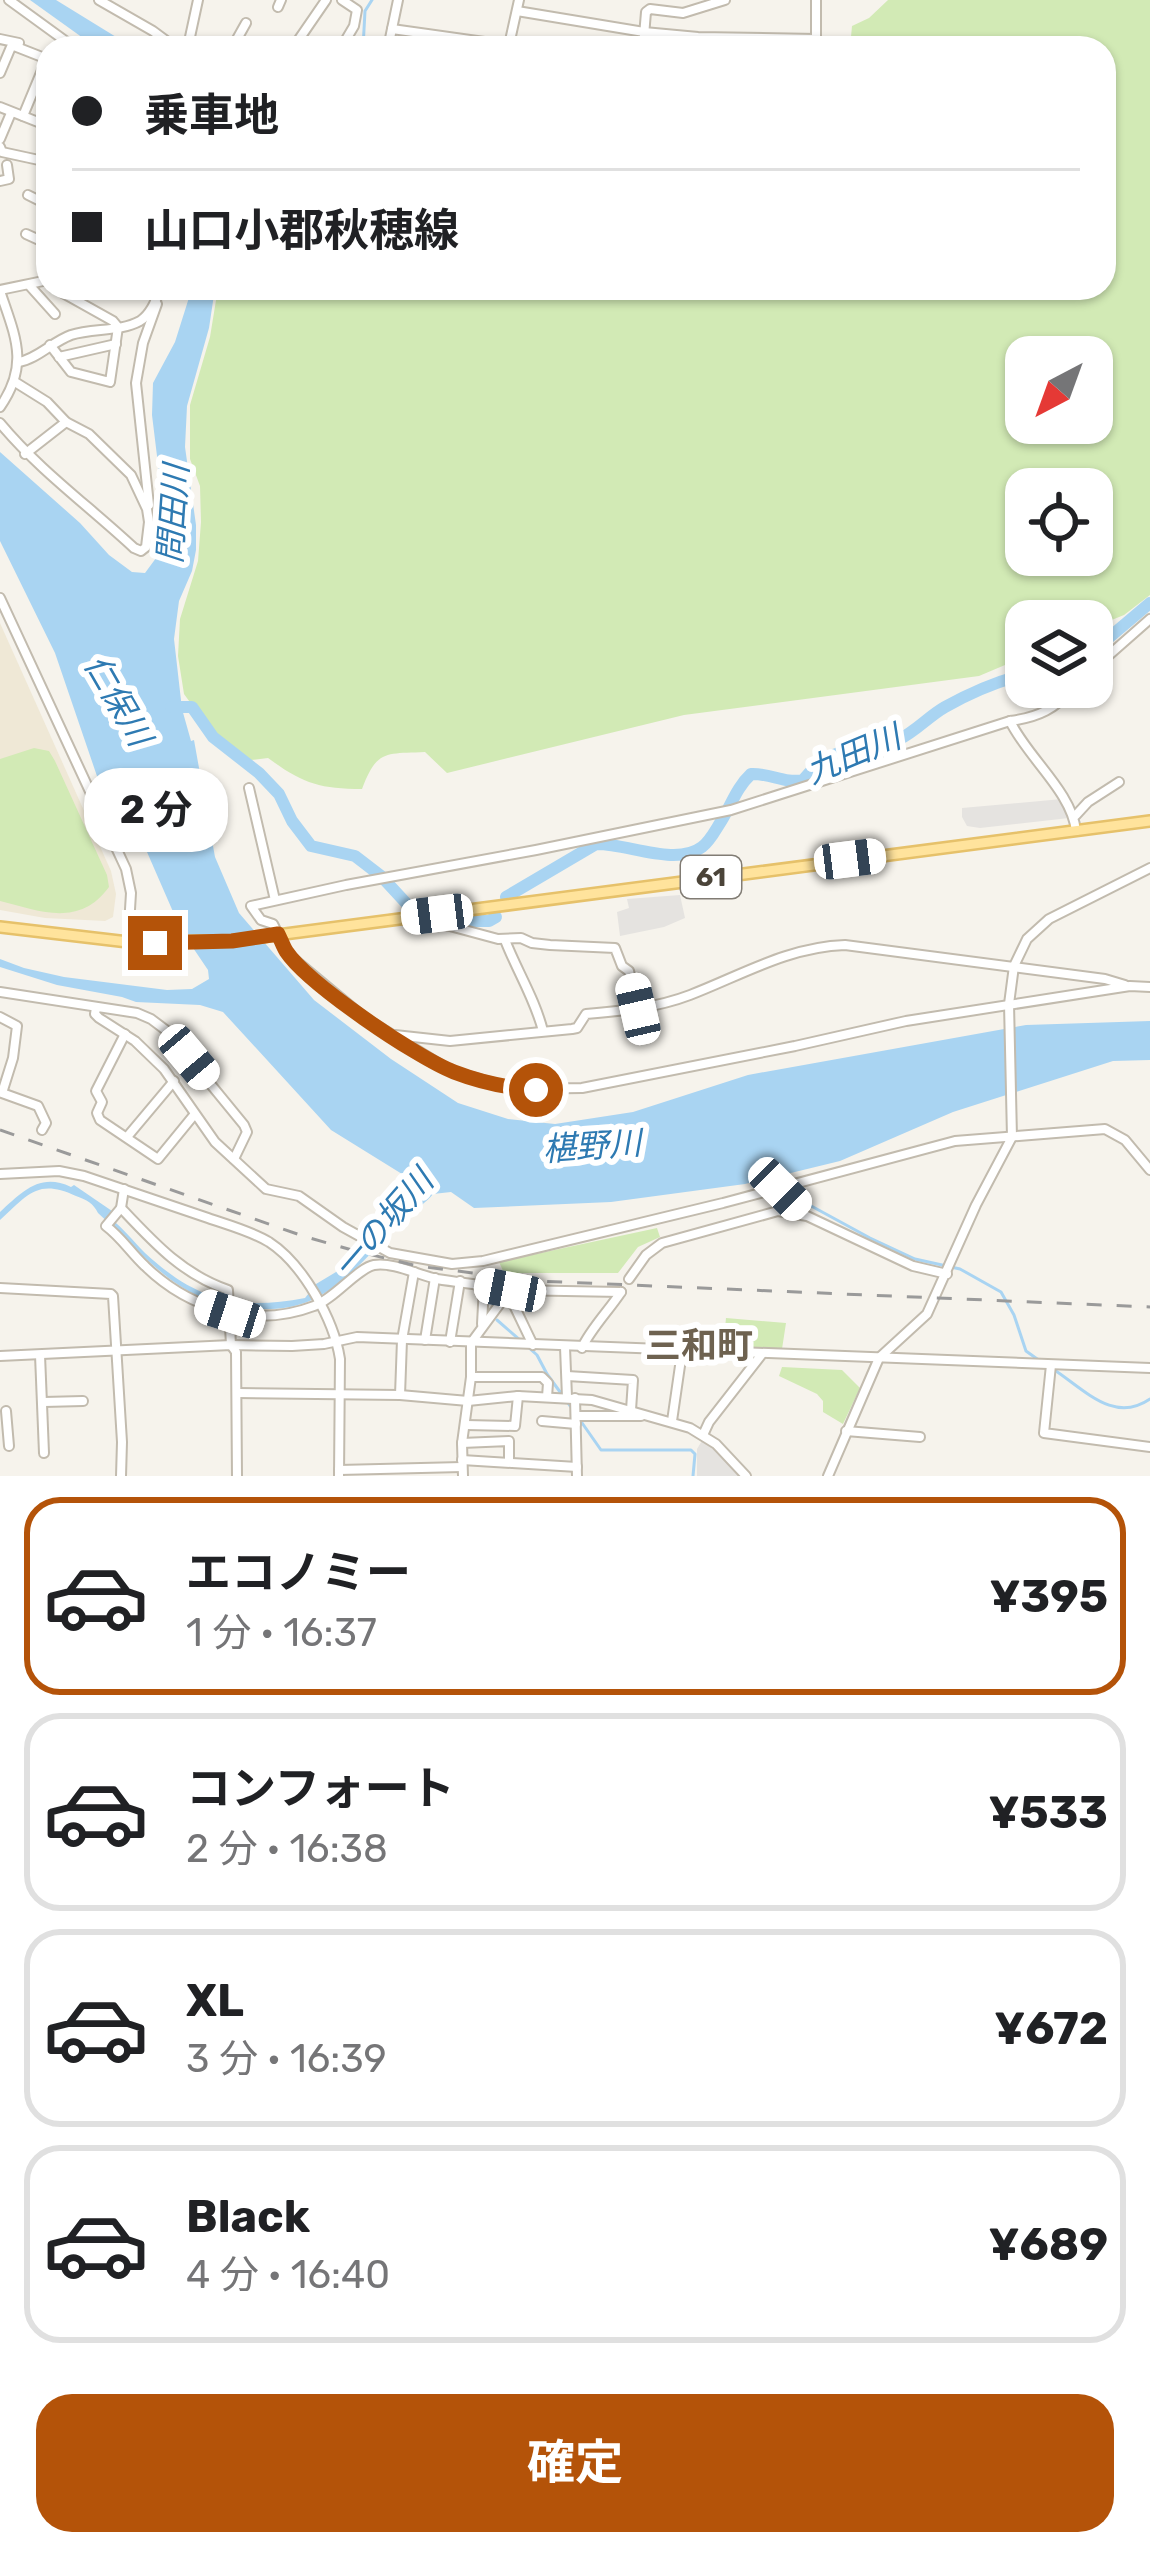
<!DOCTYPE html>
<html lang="ja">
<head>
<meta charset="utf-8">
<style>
  :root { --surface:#fff; --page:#f6f6f6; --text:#202124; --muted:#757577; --line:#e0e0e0; --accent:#b45309 }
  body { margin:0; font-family:Rubik,"Noto Sans JP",sans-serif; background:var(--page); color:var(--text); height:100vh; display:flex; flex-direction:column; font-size:45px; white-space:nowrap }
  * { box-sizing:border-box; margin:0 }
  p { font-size:39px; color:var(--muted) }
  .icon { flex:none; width:66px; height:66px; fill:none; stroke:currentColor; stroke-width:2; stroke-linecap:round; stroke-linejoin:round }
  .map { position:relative; height:1476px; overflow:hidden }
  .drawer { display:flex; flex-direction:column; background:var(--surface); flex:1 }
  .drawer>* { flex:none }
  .top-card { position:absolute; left:36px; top:36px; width:1080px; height:264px; border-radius:36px; box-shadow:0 3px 9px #0004; display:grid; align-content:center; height:264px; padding:0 36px; background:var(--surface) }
  .needle { width:78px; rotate:221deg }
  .buttons { position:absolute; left:1005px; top:336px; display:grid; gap:24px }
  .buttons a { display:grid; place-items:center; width:108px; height:108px; border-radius:24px; background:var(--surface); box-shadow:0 3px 9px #0004; font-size:60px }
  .end { position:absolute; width:54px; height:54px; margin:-27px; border:15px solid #b45309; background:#fff; box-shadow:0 0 0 6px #fff }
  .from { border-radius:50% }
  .bubble { position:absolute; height:84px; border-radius:36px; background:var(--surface); box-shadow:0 3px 9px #0004; font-size:39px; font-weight:700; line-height:84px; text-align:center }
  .car { position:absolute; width:36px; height:72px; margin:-36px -18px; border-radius:15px; box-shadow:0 0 9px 3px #0007; background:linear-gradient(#fff 24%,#345 0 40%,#fff 0 76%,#345 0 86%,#fff 0) }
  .top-card b { display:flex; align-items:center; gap:42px; height:114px; font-size:45px }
  .top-card b+b { border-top:3px solid var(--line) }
  .top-card i { width:30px; height:30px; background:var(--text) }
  ul { padding:21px 0 0; list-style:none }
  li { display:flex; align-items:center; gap:36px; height:198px; margin:0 24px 18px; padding:0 12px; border:6px solid var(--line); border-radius:36px }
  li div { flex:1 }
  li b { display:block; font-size:45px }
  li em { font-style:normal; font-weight:700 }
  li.selected { border-color:var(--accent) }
  li>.icon { width:108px; height:108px; stroke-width:1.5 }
  .cta { display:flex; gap:24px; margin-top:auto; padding:24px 36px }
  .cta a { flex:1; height:138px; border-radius:36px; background:var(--accent); color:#fff; font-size:48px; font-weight:700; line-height:138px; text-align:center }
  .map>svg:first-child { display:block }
  .education { fill:#efe8d6 }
  .green { fill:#d2eab5; fill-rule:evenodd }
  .parking { fill:#e5e3e0 }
  .water { fill:#a9d4f2 }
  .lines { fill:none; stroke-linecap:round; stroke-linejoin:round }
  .stream { stroke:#a9d4f2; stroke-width:3 }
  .river { stroke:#a9d4f2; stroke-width:12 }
  .minor-casing { stroke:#c2bbae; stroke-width:12 }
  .major-casing { stroke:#e6c16a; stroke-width:14 }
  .minor { stroke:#fff; stroke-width:8 }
  .major { stroke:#ffe39c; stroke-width:9 }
  .rail { stroke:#9a9a9a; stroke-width:3; stroke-dasharray:15 15; stroke-linecap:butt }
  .route { stroke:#b45309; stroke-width:15 }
  .labels { text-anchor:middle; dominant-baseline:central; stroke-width:12; stroke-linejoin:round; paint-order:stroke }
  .shield { fill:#fff; stroke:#817c74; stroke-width:3 }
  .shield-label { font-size:27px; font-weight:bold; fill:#4b4439 }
  .water-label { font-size:33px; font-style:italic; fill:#2e7ab2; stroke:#fff }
  .quarter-label { font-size:36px; font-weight:bold; fill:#6e6250; stroke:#fff }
</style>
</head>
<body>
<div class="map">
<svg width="1150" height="1476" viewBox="0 0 1150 1476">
  <rect width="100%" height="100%" fill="#f6f3ec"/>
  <path class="education" d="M0,623L111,871L116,894L113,917L105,921L45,918L0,910Z"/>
  <g class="green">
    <path d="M888,0H1150V595L1124,615L1092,628V621H1026V656L979,676L684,715L447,773L425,752C386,754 377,749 362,789C319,789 302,783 268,758L251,760L216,738L184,694L178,656L180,619L198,561L201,522L200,486L190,459V405L210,337L218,288H1104V48H850L852,26L869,18ZM1026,357H1092V423H1026ZM1092,489V555H1026V489Z"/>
    <path d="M34,748L49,751L55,761L107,875L109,887C79,928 40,911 0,901V759Z"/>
    <path d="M657,1228L660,1237L638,1247L618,1273H504L499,1262Z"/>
    <path d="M726,1318L786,1323L782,1349L723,1348Z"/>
    <path d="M782,1367L842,1370L860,1388L843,1424L823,1412V1401L817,1394L779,1376Z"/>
  </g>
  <g class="parking">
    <path d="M1062,799L1073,813L1069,818L980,828L967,826L962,817V808Z"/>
    <path d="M680,895L685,918L664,927L620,936L617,912L629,908L627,899Z"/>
    <path d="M703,1439L715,1447L742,1476H697V1449Z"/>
  </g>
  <g class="water">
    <path d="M30,0H56L134,48H97Z"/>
    <path d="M192,288H215L209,328L187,406L185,447L196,525V550L192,571L179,601L174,639L182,709L191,741L194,740L215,857L239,913L314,1000L391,1059L458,1103L508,1119L555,1124L633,1112L748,1075L1026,1025L1150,1021V1060L1113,1061L953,1112L840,1161L745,1184L611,1202L474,1208L451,1192L433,1194C426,1203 417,1207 412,1215L398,1219C391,1234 358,1268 344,1279C316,1302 295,1310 259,1309C182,1308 151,1261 98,1213C93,1203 87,1200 76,1196C37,1178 28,1195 0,1220V1212C22,1192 40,1172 71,1187L74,1185L112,1211L111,1219C124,1229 133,1241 145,1253C196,1300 237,1311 305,1298L316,1284L336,1272L382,1213L410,1189L409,1183L402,1174L331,1130L223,1012L200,1005L136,1002L122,997L57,985L0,967V959L24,968L64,977L167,990L192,989L209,979L208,970L181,930L147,852L126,817H119L117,812L127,807L99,782L55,653L0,541V452L80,523L109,555L132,572L145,573L159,554L161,529L162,497L152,415L153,383L175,342Z"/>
  </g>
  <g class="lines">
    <g class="stream">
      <path d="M363,48L365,11L372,0"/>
      <path d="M791,1195L870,1238L915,1259L960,1269L1001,1292L1014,1315L1026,1351L1040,1361"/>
      <path d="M497,1320L521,1341"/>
      <path d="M528,1347L537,1355L547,1374L571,1407"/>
      <path d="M1053,1369C1085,1390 1114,1424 1150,1399"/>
      <path d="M580,1420L601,1450H691L695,1454L693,1476"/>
    </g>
    <g class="river">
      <path d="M1092,652L1150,603"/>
      <path d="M171,707H192L213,737L259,773L279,794L292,821L311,846L355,856L381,876L406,903"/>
      <path d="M506,897L596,844C626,843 676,867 702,847C710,841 715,831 720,823C731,806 736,788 751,774C770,773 785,784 803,780C839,737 856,758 898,740C915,732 929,716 945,707C970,693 998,681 1026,674"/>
      <path d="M455,921H489L496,917"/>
    </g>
    <defs>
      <g id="minor">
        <path d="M9,0L75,48"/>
        <path d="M99,0L153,31L176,48"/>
        <path d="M278,7L281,0"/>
        <path d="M517,11L644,32L698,37L816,39V48"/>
        <path d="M392,29L528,48"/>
        <path d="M0,39L19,43"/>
        <path d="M816,39V0"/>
        <path d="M509,45L519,0"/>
        <path d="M190,48V37L198,0"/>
        <path d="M232,48L246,23"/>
        <path d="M293,48L326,0"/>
        <path d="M341,48L354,26L357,10L342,0"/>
        <path d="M388,48L398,0"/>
        <path d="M643,48L646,12L650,9L683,13L725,0"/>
        <path d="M0,73L11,47L14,46L42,57L45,63L23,116"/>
        <path d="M0,107L48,126"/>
        <path d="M0,139L11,113"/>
        <path d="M0,147L2,152L48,162"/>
        <path d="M0,181L9,179L7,165"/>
        <path d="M28,195L48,205"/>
        <path d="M26,234L48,244"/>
        <path d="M29,285L55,314"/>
        <path d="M135,288L147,294L149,288"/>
        <path d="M0,290L48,280"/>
        <path d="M0,291C15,336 30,364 0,407"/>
        <path d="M50,345L71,372L110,382L118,327L113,321L54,288"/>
        <path d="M59,357L116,344"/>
        <path d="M19,362C37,359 52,342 71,335C93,328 120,332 140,321C151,314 156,300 161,288"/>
        <path d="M0,423C40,471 89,506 134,548L141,551L146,547L149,522L147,509L131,475L89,434L66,422L47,402L15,382"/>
        <path d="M25,454L66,422"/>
        <path d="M149,505L136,383L143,343L157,304L155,302"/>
        <path d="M0,598L126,869L131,893L128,942"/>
        <path d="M1092,670L1150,619"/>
        <path d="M1075,687C1054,709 1040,717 1010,721L731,810L536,850L346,885L251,906L261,920L273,924L288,954L365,1018L451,1071L514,1089L582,1088L795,1046L906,1021L1130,986L1150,987"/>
        <path d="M1010,721C1027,757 1072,792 1076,831"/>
        <path d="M249,788L275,900"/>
        <path d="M1076,815L1088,802L1119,782"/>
        <path d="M437,914L439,921L446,925L498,939L521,938L532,943L550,945L615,948L622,966L629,971L638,1009"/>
        <path d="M505,940C517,971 535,999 543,1031"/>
        <path d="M0,992L137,1013L151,1019L167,1031L244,1125L247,1132L234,1159"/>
        <path d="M96,1008L95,1014L99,1018L135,1041L164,1069L215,1142L266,1189L299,1196L343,1227L390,1253L452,1264L483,1261L723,1203L955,1141L1105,1129L1125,1140L1150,1170"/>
        <path d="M0,1017L17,1026L13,1058L2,1093L38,1106L46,1123L42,1130"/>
        <path d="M125,1034L96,1091L102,1102L97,1113L100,1120L158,1159L194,1115"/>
        <path d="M395,1035L450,1041L572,1029L577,1028L586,1014C621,1011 656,1008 690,995C742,975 788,947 845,945L1105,979L1125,985"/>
        <path d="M127,1137L174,1081"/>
        <path d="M0,1174L59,1171L84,1176C126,1190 167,1204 208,1218C228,1225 251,1231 269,1242C303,1264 334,1320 340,1359L339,1476"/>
        <path d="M124,1189L121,1208L106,1226C121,1237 131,1253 145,1266C189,1309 254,1329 314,1306C334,1299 358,1268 374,1265C394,1262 418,1275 437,1279C461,1283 486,1285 510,1290L511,1299L533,1345"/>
        <path d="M781,1190L804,1213"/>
        <path d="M121,1208C154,1243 182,1274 228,1290L231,1345L236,1352L237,1476"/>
        <path d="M629,1279L646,1255L662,1243L778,1211L807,1216L913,1266L947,1274"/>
        <path d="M0,1288L111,1294L113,1296L122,1442L121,1476"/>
        <path d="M482,1324L484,1286"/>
        <path d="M425,1340L435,1278"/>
        <path d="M450,1342L460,1281"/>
        <path d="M565,1347L567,1397"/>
        <path d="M582,1348C589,1331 610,1309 621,1292"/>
        <path d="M40,1355L44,1453"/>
        <path d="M0,1356L231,1345L292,1346L324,1344L357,1337L1150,1368"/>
        <path d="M1051,1365L1044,1433L1150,1447"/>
        <path d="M567,1376L633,1380L631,1410"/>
        <path d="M471,1377H542L548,1383L547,1397"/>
        <path d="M238,1393L400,1395L468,1401L518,1396L592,1400L690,1428L716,1444L746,1476"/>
        <path d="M400,1395L402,1340L414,1272"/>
        <path d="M575,1398L577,1476"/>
        <path d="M44,1402L83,1401"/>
        <path d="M6,1411L9,1446"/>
        <path d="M577,1416H641"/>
        <path d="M542,1421L576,1424"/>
        <path d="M672,1421L682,1352"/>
        <path d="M466,1425L515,1426L518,1396"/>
        <path d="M846,1431L920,1437"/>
        <path d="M703,1435L709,1422L762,1354"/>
        <path d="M462,1443L509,1441V1462"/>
        <path d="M462,1460L577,1467"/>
        <path d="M339,1470L462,1467"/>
        <path d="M463,1476L462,1443L471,1377V1343L510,1290L621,1292"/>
        <path d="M828,1476L879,1358L927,1314L976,1205L1012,1137L1009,1004L1014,966L1027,939L1049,919L1150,868"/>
      </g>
      <path id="major" d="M0,927L128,942L231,941L1150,821"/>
    </defs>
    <use href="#minor" class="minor-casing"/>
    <use href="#major" class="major-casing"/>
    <use href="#minor" class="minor"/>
    <use href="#major" class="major"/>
    <path class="rail" d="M0,1130L303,1236L352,1250L417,1266L537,1281L1150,1307"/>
  </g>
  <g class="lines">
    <path class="route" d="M155,943L232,941L278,934C281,940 283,946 286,951C308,984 416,1057 454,1072C480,1082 508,1088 536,1090"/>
  </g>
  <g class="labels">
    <rect class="shield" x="681" y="856" width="60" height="42" rx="9"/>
    <g class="shield-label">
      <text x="711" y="877">61</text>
    </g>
    <g class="water-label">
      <text transform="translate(173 514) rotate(-86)">問田川</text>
      <text transform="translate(118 700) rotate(60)">仁保川</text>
      <text transform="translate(853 754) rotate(-23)">九田川</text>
      <text transform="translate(592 1146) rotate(-4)">椹野川</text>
      <text transform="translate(383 1224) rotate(-49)">一の坂川</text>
    </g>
    <g class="quarter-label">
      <text x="699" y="1345">三和町</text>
    </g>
  </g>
</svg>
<div class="buttons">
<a><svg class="needle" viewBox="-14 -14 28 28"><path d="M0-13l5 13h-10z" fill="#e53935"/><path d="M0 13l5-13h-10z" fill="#757577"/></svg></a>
<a><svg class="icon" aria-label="locate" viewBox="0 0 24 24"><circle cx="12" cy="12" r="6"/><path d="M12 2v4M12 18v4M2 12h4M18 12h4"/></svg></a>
<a><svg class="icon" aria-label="layers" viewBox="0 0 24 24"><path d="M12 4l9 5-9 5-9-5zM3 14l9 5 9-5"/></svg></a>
</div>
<i class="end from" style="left:536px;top:1090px"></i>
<i class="end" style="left:155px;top:943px"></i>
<div class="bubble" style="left:84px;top:768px;width:144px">2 分</div>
<i class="car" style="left:850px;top:859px;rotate:83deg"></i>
<i class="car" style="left:437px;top:914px;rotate:263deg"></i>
<i class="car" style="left:638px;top:1009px;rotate:347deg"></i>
<i class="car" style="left:189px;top:1057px;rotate:140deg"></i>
<i class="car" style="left:780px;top:1189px;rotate:135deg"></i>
<i class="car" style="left:510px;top:1290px;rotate:281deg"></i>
<i class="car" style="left:230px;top:1314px;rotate:288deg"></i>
<div class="top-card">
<b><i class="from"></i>乗車地</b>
<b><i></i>山口小郡秋穂線</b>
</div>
</div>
<section class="drawer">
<ul>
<li class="selected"><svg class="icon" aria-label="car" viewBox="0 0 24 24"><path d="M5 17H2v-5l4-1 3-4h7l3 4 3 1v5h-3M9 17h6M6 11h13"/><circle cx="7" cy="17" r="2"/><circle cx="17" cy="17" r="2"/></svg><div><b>エコノミー</b><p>1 分 · 16:37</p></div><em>¥395</em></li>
<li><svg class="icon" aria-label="car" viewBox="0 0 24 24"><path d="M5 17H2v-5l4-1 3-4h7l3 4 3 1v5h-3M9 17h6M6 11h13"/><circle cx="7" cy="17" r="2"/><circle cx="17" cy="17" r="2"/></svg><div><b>コンフォート</b><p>2 分 · 16:38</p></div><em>¥533</em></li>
<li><svg class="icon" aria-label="car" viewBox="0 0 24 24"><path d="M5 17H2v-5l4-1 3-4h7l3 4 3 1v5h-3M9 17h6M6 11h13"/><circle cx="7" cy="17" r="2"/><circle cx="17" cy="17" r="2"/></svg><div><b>XL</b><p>3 分 · 16:39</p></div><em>¥672</em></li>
<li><svg class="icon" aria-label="car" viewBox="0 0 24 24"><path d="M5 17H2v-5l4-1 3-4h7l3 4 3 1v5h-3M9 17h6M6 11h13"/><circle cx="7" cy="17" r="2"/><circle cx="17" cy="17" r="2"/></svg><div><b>Black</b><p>4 分 · 16:40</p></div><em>¥689</em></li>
</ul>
<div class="cta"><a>確定</a></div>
</section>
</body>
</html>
